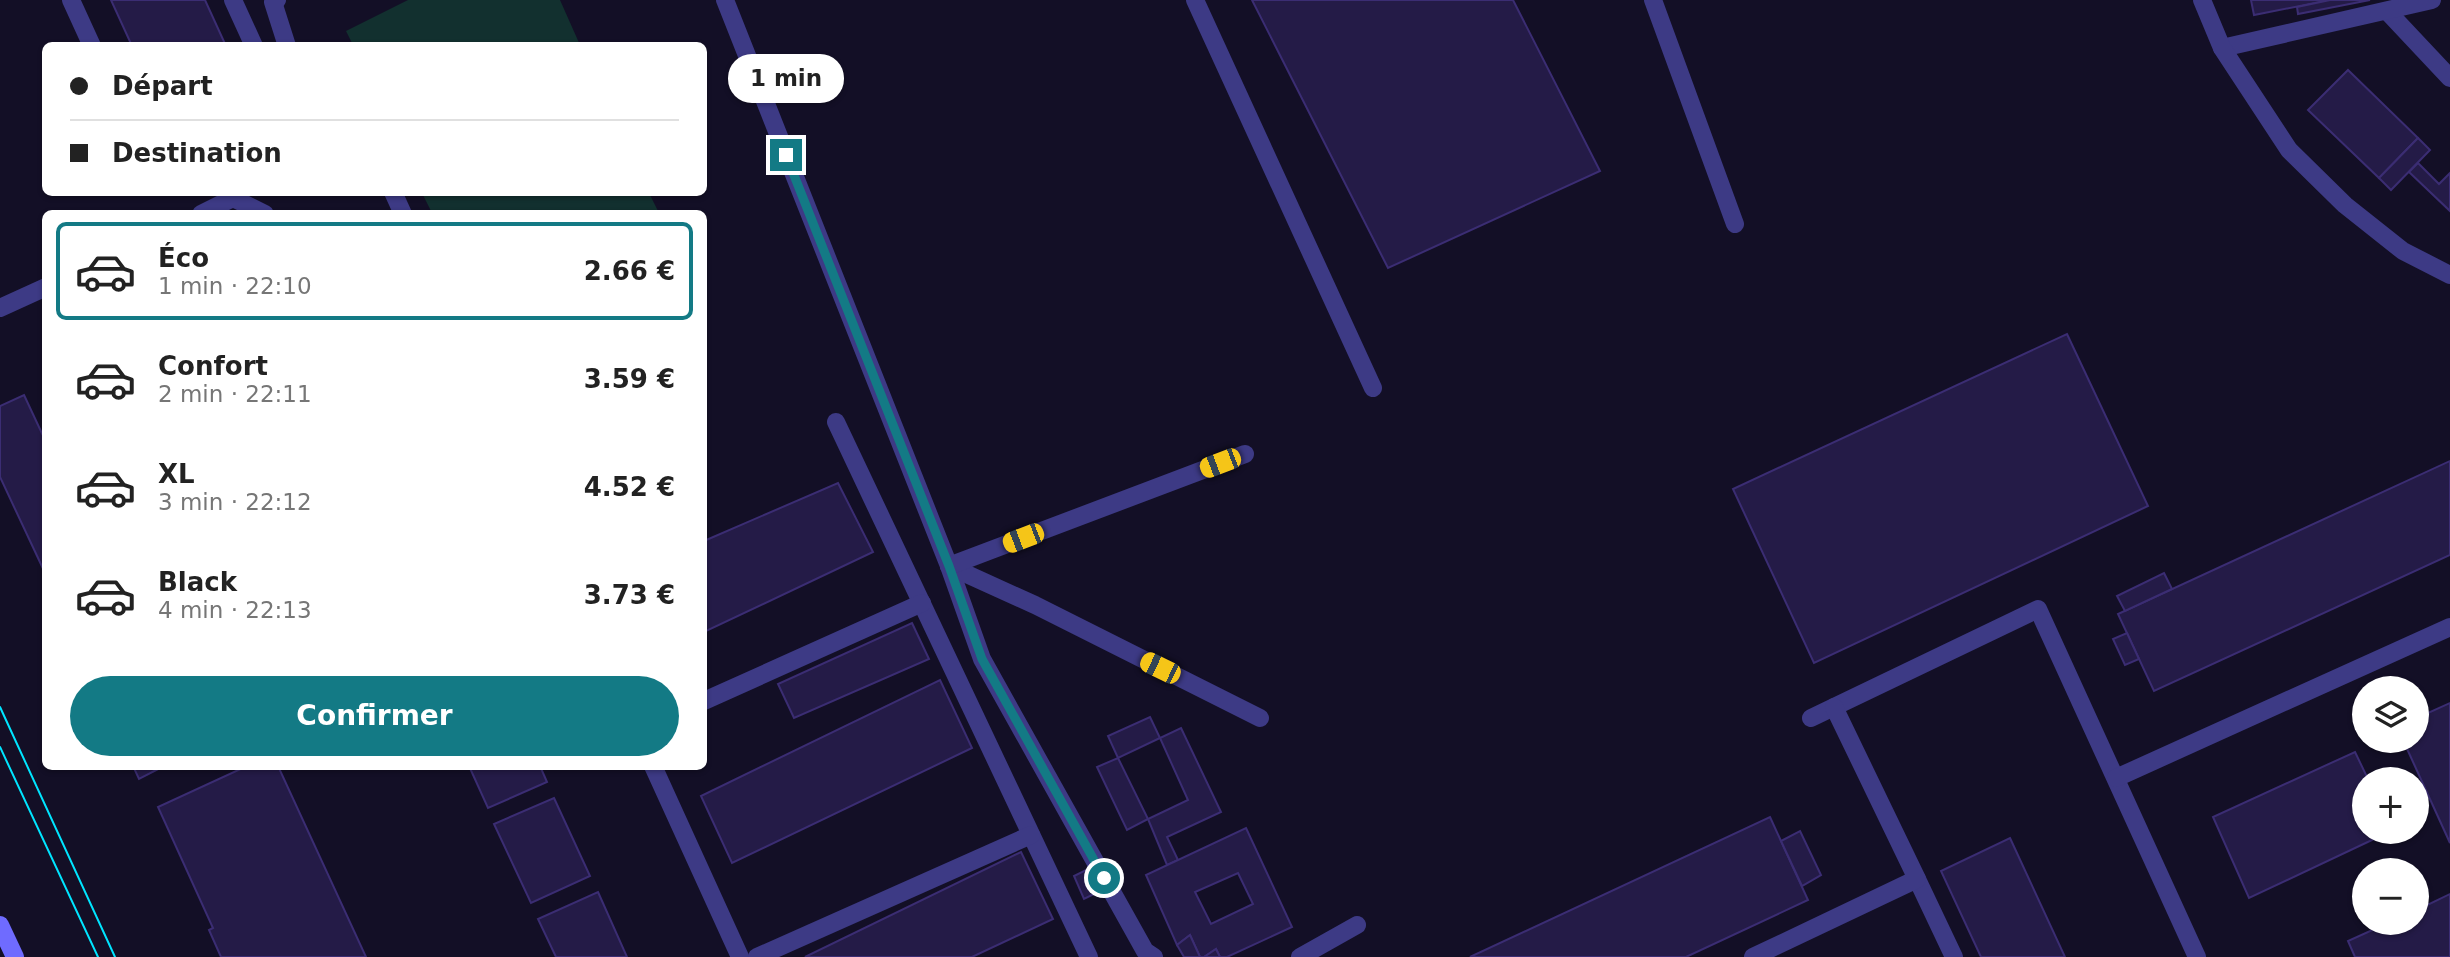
<!DOCTYPE html>
<html lang="fr">
<head>
<meta charset="utf-8">
<style>
  :root { --surface:#fff; --page:#f2f2f2; --text:#222; --muted:#767676; --line:#e0e0e0; --accent:#137a85 }
  body { margin:0; font-family:"DejaVu Sans",sans-serif; background:var(--page); color:var(--text); height:100vh; display:flex; flex-direction:column; font-size:26px; white-space:nowrap }
  * { box-sizing:border-box; margin:0 }
  p { font-size:23px; color:var(--muted) }
  .icon { flex:none; width:38px; height:38px; fill:none; stroke:currentColor; stroke-width:2; stroke-linecap:round; stroke-linejoin:round }
  .map { position:relative; flex:1; overflow:hidden }
  .sheet { position:absolute; left:42px; top:210px; width:665px; height:560px; display:flex; flex-direction:column; background:var(--surface); border-radius:10px; box-shadow:0 2px 5px #0004 }
  .sheet>* { flex:none }
  .guide { position:absolute; left:42px; top:42px; width:665px; height:154px; border-radius:10px; box-shadow:0 2px 5px #0004; display:grid; align-content:center; height:154px; padding:0 28px; background:var(--surface) }
  .tools { position:absolute; left:2352px; top:676px; display:grid; gap:14px }
  .tools a { display:grid; place-items:center; width:77px; height:77px; border-radius:50%; background:var(--surface); box-shadow:0 2px 5px #0004; font-size:35px }
  .end { position:absolute; width:32px; height:32px; margin:-16px; border:9px solid #137a85; background:#fff; box-shadow:0 0 0 4px #fff }
  .from { border-radius:50% }
  .bubble { position:absolute; height:49px; border-radius:24px; background:var(--surface); box-shadow:0 2px 5px #0004; font-size:23px; font-weight:800; line-height:49px; text-align:center }
  .car { position:absolute; width:21px; height:42px; margin:-21px -10px; border-radius:9px; box-shadow:0 0 5px 2px #0007; background:linear-gradient(#f5c518 24%,#345 0 40%,#f5c518 0 76%,#345 0 86%,#f5c518 0) }
  .guide b { display:flex; align-items:center; gap:24px; height:66px; font-size:26px }
  .guide b+b { border-top:2px solid var(--line) }
  .guide i { width:18px; height:18px; background:var(--text) }
  ul { padding:12px 0 0; list-style:none }
  li { display:flex; align-items:center; gap:21px; height:98px; margin:0 14px 10px; padding:0 14px; border:4px solid transparent; border-radius:10px }
  li div { flex:1 }
  li b { display:block; font-size:26px }
  li em { font-style:normal; font-weight:800 }
  li.current { border-color:var(--accent) }
  li>.icon { width:63px; height:63px; stroke-width:1.5 }
  .primary-button { display:flex; gap:14px; margin-top:auto; padding:14px 28px }
  .primary-button a { flex:1; height:80px; border-radius:42px; background:var(--accent); color:#fff; font-size:28px; font-weight:800; line-height:80px; text-align:center }
  .map>svg:first-child { display:block }
  .green { fill:#12302f }
  .building { fill:#241b47; stroke:#3b2d73; stroke-width:2; fill-rule:evenodd }
  .lines { fill:none; stroke-linecap:round; stroke-linejoin:round }
  .service { stroke:#3d3a85; stroke-width:18 }
  .minor { stroke:#3d3a85; stroke-width:18 }
  .secondary { stroke:#6f6bff; stroke-width:18 }
  .tram { stroke:#00e5ff; stroke-width:2 }
  .route { stroke:#137a85; stroke-width:9 }
</style>
</head>
<body>
<div class="map">
<svg width="2450" height="957" viewBox="0 0 2450 957">
  <rect width="100%" height="100%" fill="#130f26"/>
  <g class="green">
    <path d="M408,0H560L580,45H353L346,31Z"/>
    <path d="M422,193H649L659,213H432Z"/>
  </g>
  <g class="building">
    <path d="M111,0H205L226,46H132Z"/>
    <path d="M1252,0H1513L1600,171L1388,268Z"/>
    <path d="M2251,0H2330L2254,15Z"/>
    <path d="M2330,0H2370L2298,14L2297,7Z"/>
    <path d="M2348,70L2418,138L2379,178L2308,110Z"/>
    <path d="M2418,138L2430,150L2391,190L2379,178Z"/>
    <path d="M2418,163L2439,184L2450,173V211L2409,172Z"/>
    <path d="M2067,334L2148,506L1814,663L1733,489Z"/>
    <path d="M24,395L46,442V575L0,477V406Z"/>
    <path d="M2450,461V555L2154,691L2118,614Z"/>
    <path d="M838,483L873,552L704,632V541Z"/>
    <path d="M2164,573L2172,589L2125,611L2117,596Z"/>
    <path d="M912,623L929,659L794,718L778,684Z"/>
    <path d="M2127,633L2139,659L2125,665L2113,639Z"/>
    <path d="M940,680L972,748L732,863L701,796Z"/>
    <path d="M2450,703V843L2403,740H2417V718Z"/>
    <path d="M1150,717L1160,738L1118,758L1108,736Z"/>
    <path d="M1181,728L1221,812L1167,837L1178,860L1167,865L1148,819L1188,800L1160,738Z"/>
    <path d="M2355,752L2368,779H2364V831H2391L2249,898L2213,817Z"/>
    <path d="M1118,758L1148,819L1127,830L1097,767Z"/>
    <path d="M133,766H164L139,779Z"/>
    <path d="M247,766H278L366,957H221L209,930L213,928L158,807Z"/>
    <path d="M469,766H540L547,782L488,808Z"/>
    <path d="M554,798L590,876L531,903L494,824Z"/>
    <path d="M1770,817L1808,900L1686,957H1470Z"/>
    <path d="M1246,828L1292,927L1227,957H1220L1216,949L1204,957H1200L1190,935L1177,945L1146,875ZM1238,873L1253,904L1211,924L1195,892Z"/>
    <path d="M1800,831L1821,875L1802,886L1781,841Z"/>
    <path d="M2010,838L2065,957H1981L1941,871Z"/>
    <path d="M1021,852L1053,919L972,957H805Z"/>
    <path d="M1088,869L1098,892L1084,899L1074,876Z"/>
    <path d="M598,892L627,957H556L538,919Z"/>
    <path d="M2450,894V957H2355L2348,941L2390,922H2417V910Z"/>
    <path d="M1190,935L1200,957H1184L1177,945Z"/>
    <path d="M1216,949L1220,957H1204Z"/>
  </g>
  <g class="lines">
    <g class="service">
      <path d="M71,0L92,46"/>
      <path d="M233,0L254,46"/>
      <path d="M277,0L273,2L287,46"/>
      <path d="M725,0L949,566L982,659L1145,951L1154,957"/>
      <path d="M1195,0L1373,388"/>
      <path d="M1653,0L1735,224"/>
      <path d="M2387,11L2450,78"/>
      <path d="M2222,48L2432,0"/>
      <path d="M393,192L403,214"/>
      <path d="M201,214L233,198L265,214"/>
      <path d="M0,308L46,287"/>
      <path d="M836,422L1089,957"/>
      <path d="M949,566L1035,605L1260,718"/>
      <path d="M949,566L1245,454"/>
      <path d="M704,701L922,603"/>
      <path d="M1811,718L2038,609L2197,957"/>
      <path d="M653,766L740,957"/>
      <path d="M2116,778L2450,627"/>
      <path d="M1917,879L1954,957"/>
      <path d="M757,957L1031,835"/>
      <path d="M1300,957L1357,925"/>
      <path d="M1753,957L1917,879L1834,707"/>
    </g>
    <path class="minor" d="M2202,0L2222,48L2289,150L2345,205L2403,251L2450,275"/>
    <path class="secondary" d="M0,925L15,957"/>
    <g class="tram">
      <path d="M0,707L115,957"/>
      <path d="M0,747L98,957"/>
    </g>
  </g>
  <g class="lines">
    <path class="route" d="M786,155L949,566L982,659L1104,878"/>
  </g>
</svg>
<div class="tools">
<a><svg class="icon" aria-label="layers" viewBox="0 0 24 24"><path d="M12 4l9 5-9 5-9-5zM3 14l9 5 9-5"/></svg></a>
<a>+</a>
<a>−</a>
</div>
<i class="end from" style="left:1104px;top:878px"></i>
<i class="end" style="left:786px;top:155px"></i>
<div class="bubble" style="left:728px;top:54px;width:116px">1 min</div>
<i class="car" style="left:1220px;top:463px;rotate:249deg"></i>
<i class="car" style="left:1023px;top:538px;rotate:249deg"></i>
<i class="car" style="left:1160px;top:668px;rotate:296deg"></i>
<div class="guide">
<b><i class="from"></i>Départ</b>
<b><i></i>Destination</b>
</div>
<section class="sheet">
<ul>
<li class="current"><svg class="icon" aria-label="car" viewBox="0 0 24 24"><path d="M5 17H2v-5l4-1 3-4h7l3 4 3 1v5h-3M9 17h6M6 11h13"/><circle cx="7" cy="17" r="2"/><circle cx="17" cy="17" r="2"/></svg><div><b>Éco</b><p>1 min · 22:10</p></div><em>2.66 €</em></li>
<li><svg class="icon" aria-label="car" viewBox="0 0 24 24"><path d="M5 17H2v-5l4-1 3-4h7l3 4 3 1v5h-3M9 17h6M6 11h13"/><circle cx="7" cy="17" r="2"/><circle cx="17" cy="17" r="2"/></svg><div><b>Confort</b><p>2 min · 22:11</p></div><em>3.59 €</em></li>
<li><svg class="icon" aria-label="car" viewBox="0 0 24 24"><path d="M5 17H2v-5l4-1 3-4h7l3 4 3 1v5h-3M9 17h6M6 11h13"/><circle cx="7" cy="17" r="2"/><circle cx="17" cy="17" r="2"/></svg><div><b>XL</b><p>3 min · 22:12</p></div><em>4.52 €</em></li>
<li><svg class="icon" aria-label="car" viewBox="0 0 24 24"><path d="M5 17H2v-5l4-1 3-4h7l3 4 3 1v5h-3M9 17h6M6 11h13"/><circle cx="7" cy="17" r="2"/><circle cx="17" cy="17" r="2"/></svg><div><b>Black</b><p>4 min · 22:13</p></div><em>3.73 €</em></li>
</ul>
<div class="primary-button"><a>Confirmer</a></div>
</section>
</div>
</body>
</html>
